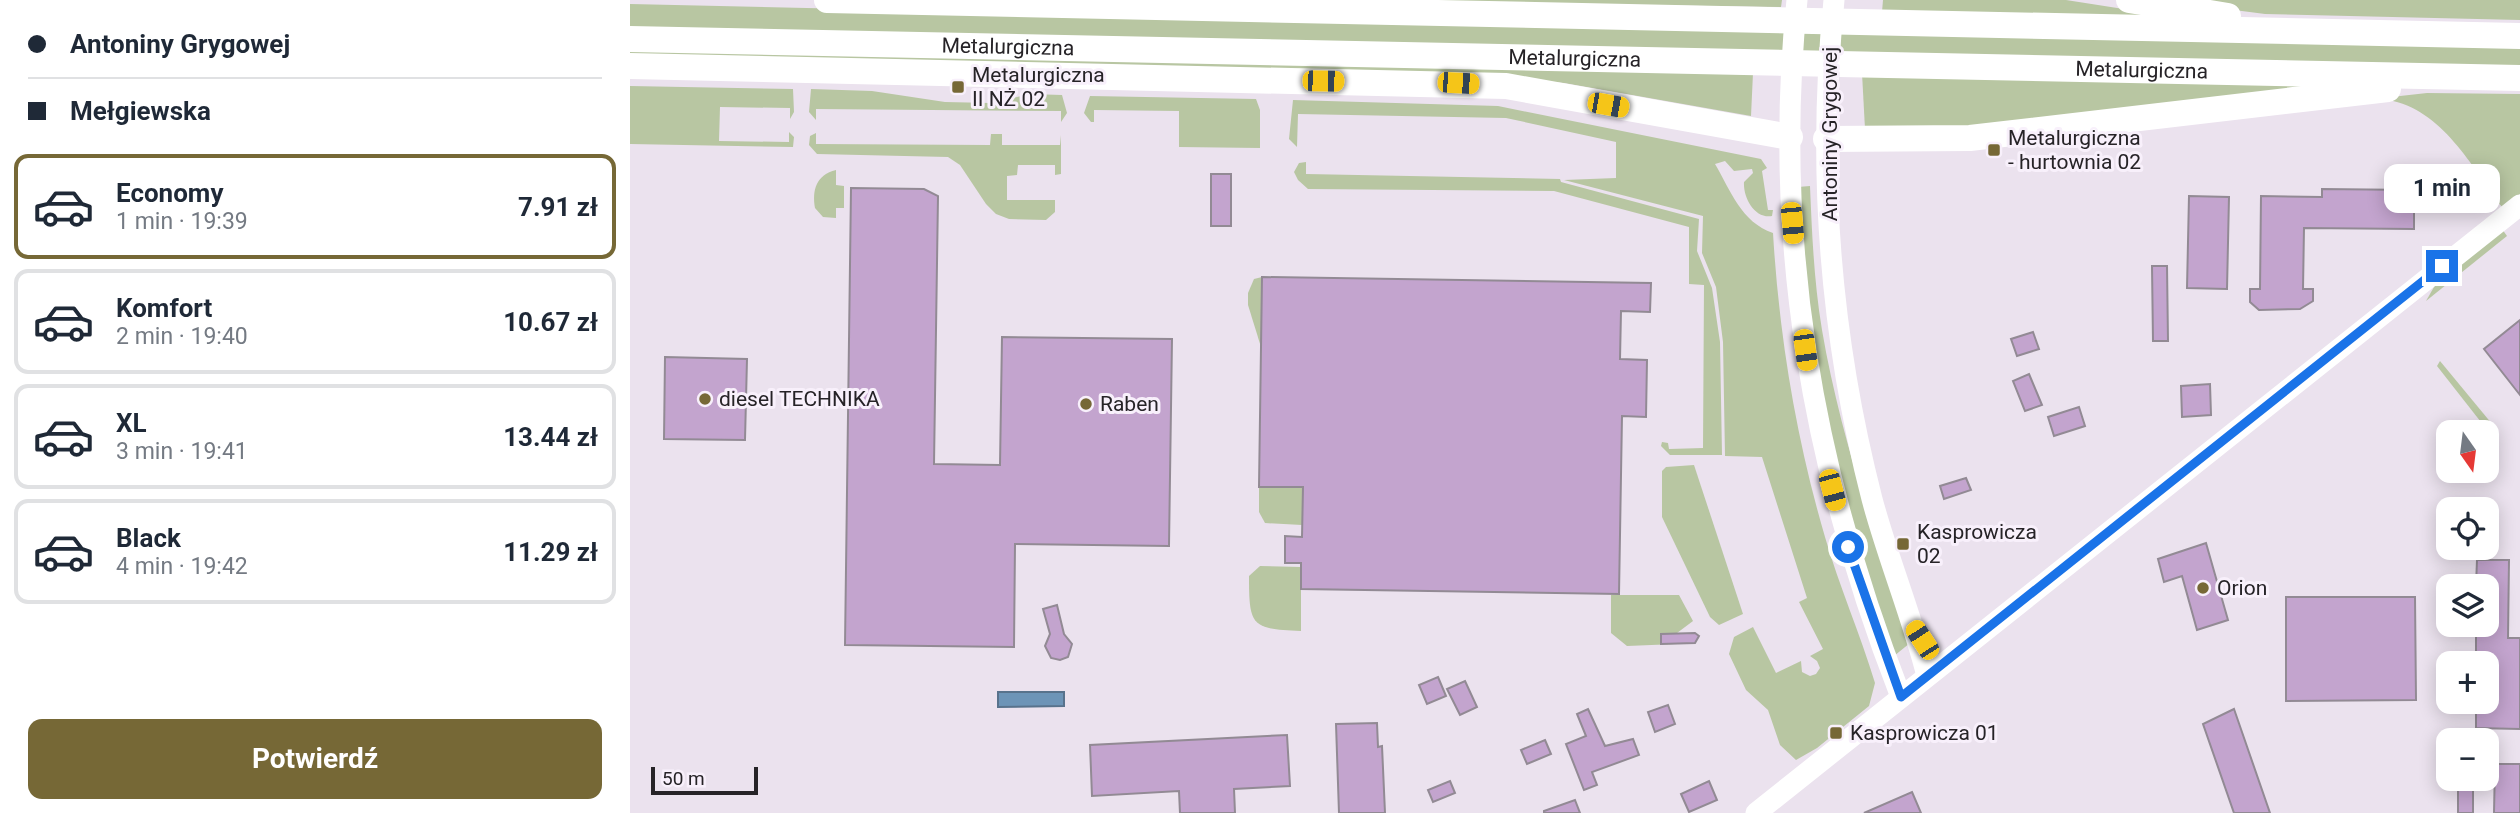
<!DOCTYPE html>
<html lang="pl">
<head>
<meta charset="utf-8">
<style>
  :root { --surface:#fff; --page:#f6f6f7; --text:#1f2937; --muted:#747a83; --line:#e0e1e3; --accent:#766836 }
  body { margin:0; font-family:Roboto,sans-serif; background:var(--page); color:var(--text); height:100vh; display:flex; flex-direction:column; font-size:26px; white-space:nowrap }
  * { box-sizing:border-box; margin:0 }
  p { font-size:23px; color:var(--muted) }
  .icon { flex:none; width:38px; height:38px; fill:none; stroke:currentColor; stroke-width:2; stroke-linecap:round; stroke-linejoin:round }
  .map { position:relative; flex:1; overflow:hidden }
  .drawer { display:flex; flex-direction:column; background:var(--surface); width:630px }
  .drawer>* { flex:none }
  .banner { display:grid; align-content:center; height:154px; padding:0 28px; background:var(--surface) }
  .needle { width:46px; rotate:166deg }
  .fabs { position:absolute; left:1806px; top:420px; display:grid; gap:14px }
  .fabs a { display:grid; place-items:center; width:63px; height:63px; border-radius:14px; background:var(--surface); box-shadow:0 4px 18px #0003; font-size:35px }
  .scale { position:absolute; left:21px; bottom:18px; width:107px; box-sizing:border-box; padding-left:7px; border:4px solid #262327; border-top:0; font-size:19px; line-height:24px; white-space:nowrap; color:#262327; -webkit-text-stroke:5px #f8f0fb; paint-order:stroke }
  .end { position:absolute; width:32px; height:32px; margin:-16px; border:9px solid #1a73e8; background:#fff; box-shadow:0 0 0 4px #fff }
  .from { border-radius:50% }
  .bubble { position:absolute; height:49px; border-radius:14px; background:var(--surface); box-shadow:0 4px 18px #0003; font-size:23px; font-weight:700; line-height:49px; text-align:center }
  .car { position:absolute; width:21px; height:42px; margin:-21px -10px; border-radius:9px; box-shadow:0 0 5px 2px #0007; background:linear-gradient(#f5c518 24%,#345 0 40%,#f5c518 0 76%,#345 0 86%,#f5c518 0) }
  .banner b { display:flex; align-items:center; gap:24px; height:66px; font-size:26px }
  .banner b+b { border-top:2px solid var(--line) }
  .banner i { width:18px; height:18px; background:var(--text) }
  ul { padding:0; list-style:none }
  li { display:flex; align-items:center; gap:21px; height:105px; margin:0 14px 10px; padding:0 14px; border:4px solid var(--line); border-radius:14px }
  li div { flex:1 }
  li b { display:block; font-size:26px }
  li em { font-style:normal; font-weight:700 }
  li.selected { border-color:var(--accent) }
  li>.icon { width:63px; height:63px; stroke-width:1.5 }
  .action { display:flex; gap:14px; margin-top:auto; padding:14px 28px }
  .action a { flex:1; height:80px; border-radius:14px; background:var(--accent); color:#fff; font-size:28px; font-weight:700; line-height:80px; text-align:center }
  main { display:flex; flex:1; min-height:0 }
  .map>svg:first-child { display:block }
  .green { fill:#b8c6a2 }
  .water { fill:#6d94b7; stroke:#58728c; stroke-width:2 }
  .building { fill:#c3a4ce; stroke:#928a94; stroke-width:2 }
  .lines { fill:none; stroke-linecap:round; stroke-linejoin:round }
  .minor { stroke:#fff; stroke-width:21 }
  .major { stroke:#fff; stroke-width:26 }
  .route { stroke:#1a73e8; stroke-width:9 }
  .poi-dot { fill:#766836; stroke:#f8f0fb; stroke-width:2.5 }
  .labels { text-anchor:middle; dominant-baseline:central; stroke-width:6; stroke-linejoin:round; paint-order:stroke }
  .street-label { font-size:21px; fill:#262327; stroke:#f8f0fb }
  .poi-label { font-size:21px; fill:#262327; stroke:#f8f0fb; text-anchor:start }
</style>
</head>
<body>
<main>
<section class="drawer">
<div class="banner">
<b><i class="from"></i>Antoniny Grygowej</b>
<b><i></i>Mełgiewska</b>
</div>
<ul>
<li class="selected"><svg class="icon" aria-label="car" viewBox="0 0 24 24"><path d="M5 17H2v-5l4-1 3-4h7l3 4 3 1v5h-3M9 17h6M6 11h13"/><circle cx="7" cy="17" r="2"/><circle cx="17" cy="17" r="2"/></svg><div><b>Economy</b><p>1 min · 19:39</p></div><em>7.91 zł</em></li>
<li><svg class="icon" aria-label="car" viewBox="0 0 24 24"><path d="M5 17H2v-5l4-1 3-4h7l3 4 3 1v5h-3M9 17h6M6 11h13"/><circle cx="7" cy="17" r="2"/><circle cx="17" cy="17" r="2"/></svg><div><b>Komfort</b><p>2 min · 19:40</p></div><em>10.67 zł</em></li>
<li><svg class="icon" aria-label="car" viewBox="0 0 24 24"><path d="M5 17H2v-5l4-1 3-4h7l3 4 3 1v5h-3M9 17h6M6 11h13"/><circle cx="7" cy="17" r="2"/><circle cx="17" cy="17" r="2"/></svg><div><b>XL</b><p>3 min · 19:41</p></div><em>13.44 zł</em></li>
<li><svg class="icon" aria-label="car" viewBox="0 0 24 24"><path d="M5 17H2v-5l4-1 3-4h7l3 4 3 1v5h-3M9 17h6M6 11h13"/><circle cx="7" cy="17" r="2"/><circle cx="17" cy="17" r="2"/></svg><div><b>Black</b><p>4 min · 19:42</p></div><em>11.29 zł</em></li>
</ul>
<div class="action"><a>Potwierdź</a></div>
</section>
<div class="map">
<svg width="1890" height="813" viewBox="0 0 1890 813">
  <rect width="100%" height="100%" fill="#ebe2ee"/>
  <g class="green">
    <path d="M789,0H1152L1151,7L772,2Z"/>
    <path d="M1253,0H1436L1564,20L1252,12Z"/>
    <path d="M1527,0H1890V20L1635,14Z"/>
    <path d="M0,4L1890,47V70L0,32Z"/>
    <path d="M0,46L1123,73L1121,116L934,83L842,75L0,57Z"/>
    <path d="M1232,73L1706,83L1327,128L1235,129Z"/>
    <path d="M0,86L163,89L164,112L160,119V108L90,107L89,141L159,142V132L164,137L163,147L0,144Z"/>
    <path d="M181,89L242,91L315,102L361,103L400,94L432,95L437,113L431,122V111L186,109V120L179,112Z"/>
    <path d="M1797,93L1890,94V194L1872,207C1842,167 1812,109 1758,100L1428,138L1401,147L1400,144L1428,134Z"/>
    <path d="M460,96L626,99L630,110V148L549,147V111L464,110V122H461L454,113Z"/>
    <path d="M663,100L868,106L1131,159L1137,168L1132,171L1138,210H1143L1142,216C1125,219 1113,198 1114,182L1123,173L1122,169L1104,171L1095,161L1085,164C1101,191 1111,222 1143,233C1149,335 1166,438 1195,537C1209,586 1230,633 1245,683L1239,706L1187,748L1166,760L1150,745L1138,710L1116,690L1099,654L1104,637L1123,627L1146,673L1171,661L1172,672L1180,676L1186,674L1190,668L1187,661L1180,656L1193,649L1169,602L1177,598L1132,457L1095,456L1093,342L1086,287L1072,253L1073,216L934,180L986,178V142L876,118L668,114L667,147L659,139Z"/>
    <path d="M186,133V144L360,145L361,134H372V145H430L431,135V174L425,175V165H388L387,175L377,176V200H425V212L416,220L379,219L366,214L356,204L330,165L318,157L187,154L179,145L180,136Z"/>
    <path d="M676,162V174L930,179L931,182L1069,219L1067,251L1082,288L1090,342L1092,455H1040L1031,446L1032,442L1038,443L1039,449L1073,448L1074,285L1059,284V227L924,191L678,189L668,180L664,172L669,163Z"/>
    <path d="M206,170V185L214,186V208H206V218L193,217L185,208C182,190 186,175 206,170Z"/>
    <path d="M1180,186C1182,234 1184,282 1192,330C1210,436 1247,541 1280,643L1264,656L1238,584L1187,383L1168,187Z"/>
    <path d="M1872,229L1877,236L1796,301L1808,280Z"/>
    <path d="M632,277L631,347L618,305V293L624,279Z"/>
    <path d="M1810,361L1867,430L1869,439L1865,440L1807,366Z"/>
    <path d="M1064,465L1113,614L1089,625L1080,617L1032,517V471L1036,467Z"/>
    <path d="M629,487H673L672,525L635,523L629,512Z"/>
    <path d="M630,566L671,567V631C621,629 619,626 619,576Z"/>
    <path d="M981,595H1049L1063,621L1043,636L1046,644L997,646L981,633Z"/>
  </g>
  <path class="water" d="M368,692H434V706L368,707Z"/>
  <g class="building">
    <rect x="581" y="174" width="20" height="52"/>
    <path d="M221,188L294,189L308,196L304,464L370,465L372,337L542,339L539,546L385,544L384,647L215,645Z"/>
    <path d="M1692,189L1784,190V229L1674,228L1673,289H1683V301L1670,309L1629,310L1620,302V289H1630L1631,196L1692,197Z"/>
    <path d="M1559,196L1599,197L1597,289L1557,288Z"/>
    <path d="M1522,266H1537L1538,341H1523Z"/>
    <path d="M632,277L1021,283L1020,312L991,311L990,359L1017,360L1016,417L992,416L989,594L671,589V563H655V536L672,537L673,487H629Z"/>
    <path d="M1890,320V395L1854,349Z"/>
    <path d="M1403,332L1409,349L1387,356L1381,339Z"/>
    <path d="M35,357L117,359L115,440L34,439Z"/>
    <path d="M1399,374L1412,405L1395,411L1383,381Z"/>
    <path d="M1580,384L1581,415L1552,417L1551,386Z"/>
    <path d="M1449,407L1455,426L1424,436L1418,417Z"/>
    <path d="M1336,478L1341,490L1314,499L1310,486Z"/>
    <path d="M1576,543L1598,620L1567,630L1552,576L1534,582L1528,559Z"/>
    <path d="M1847,560H1879L1878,638H1890V729L1846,728V702H1857V663H1846V625H1857V586H1846Z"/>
    <path d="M1656,597H1785L1786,700L1656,701Z"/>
    <path d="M427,605L434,634L442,644L438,657L430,660L421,658L415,646L420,634L413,609Z"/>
    <path d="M1065,633L1069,636L1065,643L1031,644V634Z"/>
    <path d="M808,677L816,696L797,704L789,685Z"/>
    <path d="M835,681L847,707L830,715L817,689Z"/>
    <path d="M1038,705L1045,724L1025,732L1018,712Z"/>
    <path d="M958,709L975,746L1003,739L1009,755L962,772L967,785L954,790L936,744L956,736L947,714Z"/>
    <path d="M1604,709L1640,813H1604L1573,724Z"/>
    <path d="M747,723L748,747L752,746L755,813H709L706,724Z"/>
    <path d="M657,735L660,786L604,789L605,813H550L549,791L462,796L460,745Z"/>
    <path d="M915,740L921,754L897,764L891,750Z"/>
    <path d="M1865,764H1890V813H1864Z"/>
    <rect x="1828" y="779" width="15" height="34"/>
    <path d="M820,781L825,793L803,802L798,790Z"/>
    <path d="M1079,781L1087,800L1059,812L1051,794Z"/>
    <path d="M1282,792L1291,813H1234Z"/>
    <path d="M945,800L950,813H914V811Z"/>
  </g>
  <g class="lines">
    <g class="minor">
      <path d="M1167,0C1142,242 1183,471 1271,697"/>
      <path d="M1204,0C1187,168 1200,336 1242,499C1258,559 1282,616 1297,676"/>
      <path d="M1126,813L1890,205"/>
    </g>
    <g class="major">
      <path d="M197,0L1890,36"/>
      <path d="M1499,0L1598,16"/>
      <path id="s1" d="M0,39L1890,78"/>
      <path d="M0,66L876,86L1160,137"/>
      <path d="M1196,139L1340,138L1758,89"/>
    </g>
  </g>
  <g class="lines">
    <path class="route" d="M1218,547L1271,697L1812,266"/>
  </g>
  <g class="poi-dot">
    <rect x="321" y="80" width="14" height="14" rx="3.5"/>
    <rect x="1357" y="143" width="14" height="14" rx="3.5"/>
    <circle cx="75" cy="399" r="7"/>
    <circle cx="456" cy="404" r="7"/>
    <rect x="1266" y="537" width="14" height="14" rx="3.5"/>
    <circle cx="1573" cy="588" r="7"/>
    <rect x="1199" y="726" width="14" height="14" rx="3.5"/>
  </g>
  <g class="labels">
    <g class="street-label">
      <text stroke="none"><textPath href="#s1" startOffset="378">Metalurgiczna</textPath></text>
      <text stroke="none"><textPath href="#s1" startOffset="945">Metalurgiczna</textPath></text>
      <text stroke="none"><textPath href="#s1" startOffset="1512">Metalurgiczna</textPath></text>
      <text transform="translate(1200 134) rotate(-90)">Antoniny Grygowej</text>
    </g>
    <g class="poi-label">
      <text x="342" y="75">Metalurgiczna<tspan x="342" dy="24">II NŻ 02</tspan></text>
      <text x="1378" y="138">Metalurgiczna<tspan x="1378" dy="24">- hurtownia 02</tspan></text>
      <text x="89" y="399">diesel TECHNIKA</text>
      <text x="470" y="404">Raben</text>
      <text x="1287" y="532">Kasprowicza<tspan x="1287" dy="24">02</tspan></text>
      <text x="1587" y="588">Orion</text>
      <text x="1220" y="733">Kasprowicza 01</text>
    </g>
  </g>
</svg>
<div class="fabs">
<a><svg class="needle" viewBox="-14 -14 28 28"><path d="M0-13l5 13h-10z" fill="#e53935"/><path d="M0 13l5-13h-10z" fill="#747a83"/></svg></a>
<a><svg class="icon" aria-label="locate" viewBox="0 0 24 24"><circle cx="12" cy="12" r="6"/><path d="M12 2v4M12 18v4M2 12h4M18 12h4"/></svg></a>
<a><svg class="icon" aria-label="layers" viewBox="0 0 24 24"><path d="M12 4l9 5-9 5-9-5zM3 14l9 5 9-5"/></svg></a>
<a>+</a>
<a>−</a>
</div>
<div class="scale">50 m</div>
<i class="end from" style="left:1218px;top:547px"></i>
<i class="end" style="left:1812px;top:266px"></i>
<div class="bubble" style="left:1754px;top:164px;width:116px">1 min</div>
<i class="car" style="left:693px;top:81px;rotate:91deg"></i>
<i class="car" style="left:828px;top:83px;rotate:93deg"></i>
<i class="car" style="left:978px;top:105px;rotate:100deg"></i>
<i class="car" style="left:1162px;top:223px;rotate:175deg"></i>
<i class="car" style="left:1175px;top:350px;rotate:172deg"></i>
<i class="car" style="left:1202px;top:490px;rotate:165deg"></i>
<i class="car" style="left:1292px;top:640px;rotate:327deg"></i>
</div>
</main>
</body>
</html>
